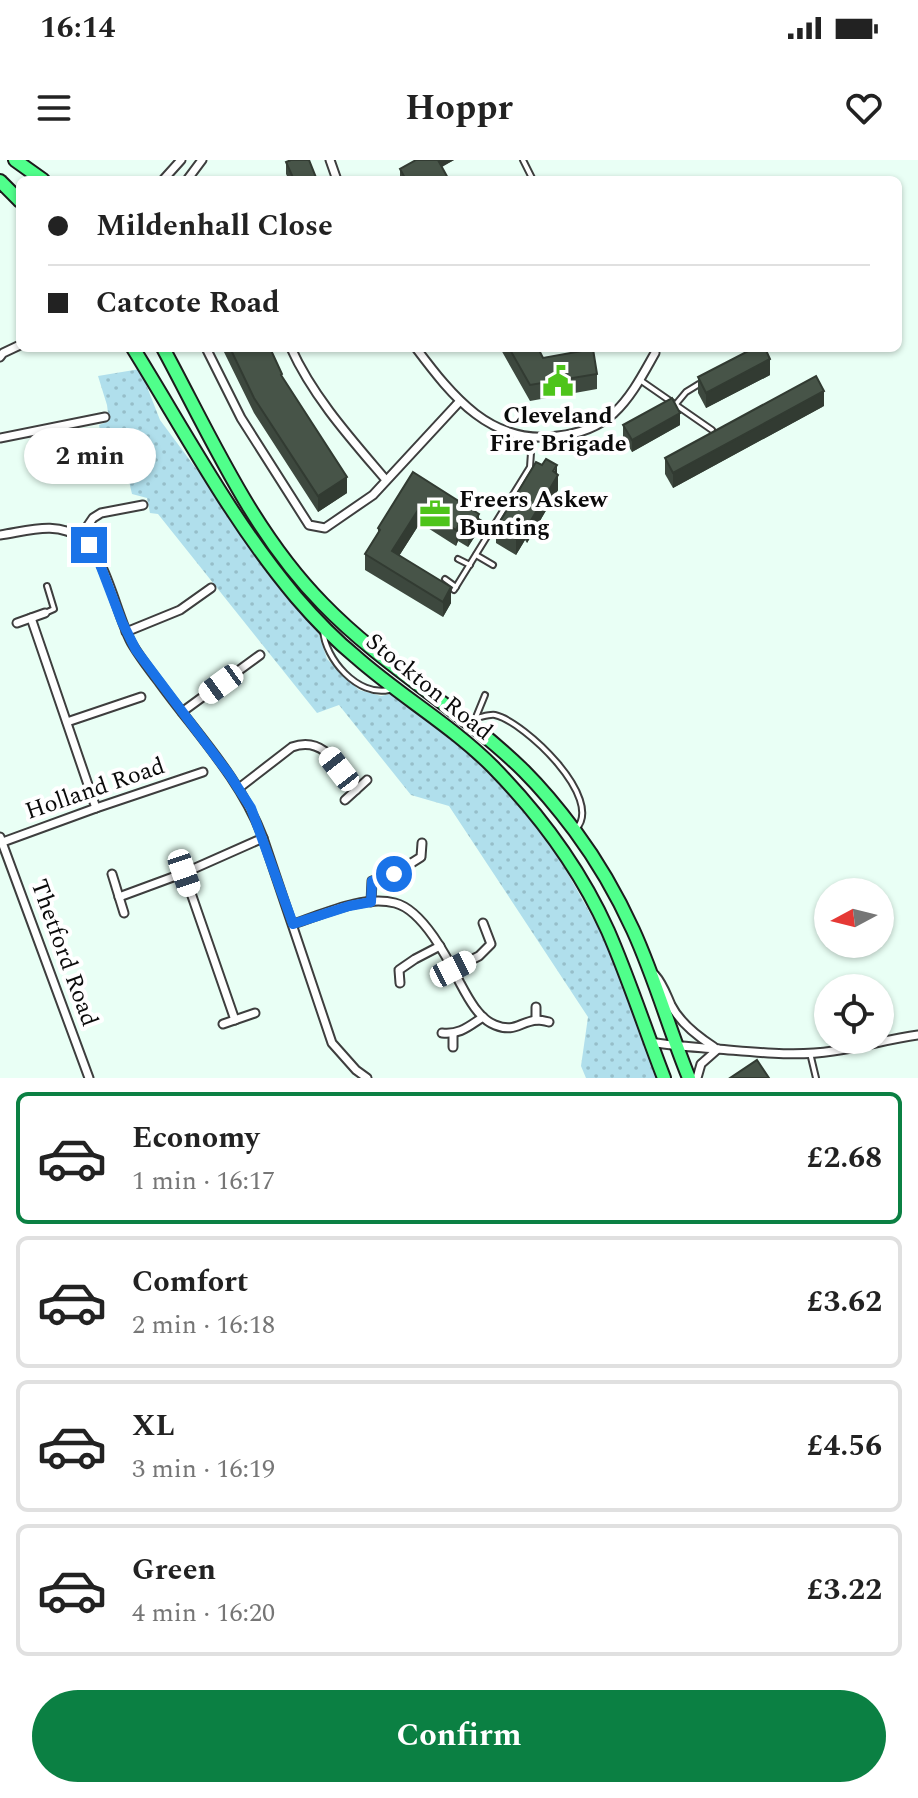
<!DOCTYPE html>
<html lang="en">
<head>
<meta charset="utf-8">
<style>
  :root { --surface:#fff; --page:#f2f2f2; --text:#222; --muted:#767676; --line:#e0e0e0; --accent:#0b8043 }
  body { margin:0; font-family:Spectral,serif; background:var(--page); color:var(--text); height:100vh; display:flex; flex-direction:column; font-size:30px; white-space:nowrap }
  * { box-sizing:border-box; margin:0 }
  p { font-size:26px; color:var(--muted) }
  .icon { flex:none; width:44px; height:44px; fill:none; stroke:currentColor; stroke-width:2; stroke-linecap:round; stroke-linejoin:round }
  .map { position:relative; height:918px; overflow:hidden }
  .side { display:flex; flex-direction:column; background:var(--surface); flex:1 }
  .side>* { flex:none }
  .guide { position:absolute; left:16px; top:16px; width:886px; height:176px; border-radius:12px; box-shadow:0 2px 6px #0004; display:grid; align-content:center; height:176px; padding:0 32px; background:var(--surface) }
  .needle { width:52px; rotate:263deg }
  .buttons { position:absolute; left:814px; top:718px; display:grid; gap:16px }
  .buttons a { display:grid; place-items:center; width:80px; height:80px; border-radius:50%; background:var(--surface); box-shadow:0 2px 6px #0004; font-size:40px }
  .end { position:absolute; width:36px; height:36px; margin:-18px; border:10px solid #1a73e8; background:#fff; box-shadow:0 0 0 4px #fff }
  .from { border-radius:50% }
  .bubble { position:absolute; height:56px; border-radius:28px; background:var(--surface); box-shadow:0 2px 6px #0004; font-size:26px; font-weight:700; line-height:56px; text-align:center }
  .car { position:absolute; width:24px; height:48px; margin:-24px -12px; border-radius:10px; box-shadow:0 0 6px 2px #0007; background:linear-gradient(#fff 24%,#345 0 40%,#fff 0 76%,#345 0 86%,#fff 0) }
  .guide b { display:flex; align-items:center; gap:28px; height:76px; font-size:30px }
  .guide b+b { border-top:2px solid var(--line) }
  .guide i { width:20px; height:20px; background:var(--text) }
  ul { padding:14px 0 0; list-style:none }
  li { display:flex; align-items:center; gap:24px; height:132px; margin:0 16px 12px; padding:0 16px; border:4px solid var(--line); border-radius:12px }
  li div { flex:1 }
  li b { display:block; font-size:30px }
  li em { font-style:normal; font-weight:700 }
  li.current { border-color:var(--accent) }
  li>.icon { width:72px; height:72px; stroke-width:1.5 }
  .cta { display:flex; gap:16px; margin-top:auto; padding:16px 32px }
  .cta a { flex:1; height:92px; border-radius:48px; background:var(--accent); color:#fff; font-size:32px; font-weight:700; line-height:92px; text-align:center }
  .status { display:flex; justify-content:space-between; align-items:center; height:56px; padding:0 40px; background:var(--surface); direction:ltr }
  .status svg { height:22px; fill:currentColor }
  header { display:flex; justify-content:space-between; align-items:center; height:104px; padding:0 32px; background:var(--surface); font-size:36px; font-weight:700 }
  .map>svg:first-child { display:block }
  .grass { fill:url(#grass-dots) }
  .lines { fill:none; stroke-linecap:round; stroke-linejoin:round }
  .service-casing { stroke:#3e3e3e; stroke-width:8 }
  .minor-casing { stroke:#3e3e3e; stroke-width:11 }
  .trunk-casing { stroke:#1c1c1c; stroke-width:16 }
  .service { stroke:#fff; stroke-width:4 }
  .minor { stroke:#fff; stroke-width:7 }
  .trunk { stroke:#50ff8b; stroke-width:12 }
  .wall { fill:#3d483e }
  .shaded-wall { fill:#323b32 }
  .building { fill:#475448; stroke:#323b32; stroke-width:2 }
  .route { stroke:#1a73e8; stroke-width:10 }
  .labels { text-anchor:middle; dominant-baseline:central; stroke-width:8; stroke-linejoin:round; paint-order:stroke }
  .poi-label { font-size:24px; font-weight:bold; fill:#0b0b0b; stroke:#fff }
  .street-label { font-size:24px; fill:#0b0b0b; stroke:#fff }
</style>
</head>
<body>
<div class="status"><b>16:14</b><svg viewBox="0 0 49 12"><path d="M0 12V9h3v3zM5 12V6h3v6zM10 12V3h3v9zM15 12V0h3v12zM26 1h20v11H26zM47 4h2v5h-2z"/></svg></div>
<header><svg class="icon" aria-label="menu" viewBox="0 0 24 24"><path d="M4 6h16M4 12h16M4 18h16"/></svg>Hoppr<svg class="icon" aria-label="heart" viewBox="0 0 24 24"><path d="M12 20l-8-8c-3-5 5-10 8-4 3-6 11-1 8 4z"/></svg></header>
<div class="map">
<svg width="918" height="918" viewBox="0 0 918 918">
  <defs>
    <pattern id="grass-dots" width="8" height="8" patternUnits="userSpaceOnUse" patternTransform="scale(2)"><rect width="8" height="8" fill="#b0dfec"/><path d="M2 2h.1M6 6h.1" fill="none" stroke="#96bec9" stroke-width="1.8" stroke-linecap="round"/></pattern>
  </defs>
  <rect width="100%" height="100%" fill="#e9fff5"/>
  <path class="grass" d="M140,209L160,260L319,474L327,499L359,530L381,536L395,533L466,591L516,641L558,696L609,787L657,918H586L581,906L588,857L449,646L411,635L339,545L317,553L158,354L150,353L147,338L132,334L125,304L103,305L97,277L101,276L99,265L109,261L107,245L98,216Z"/>
  <g class="lines">
    <defs>
      <g id="service">
        <path d="M523,0L533,20"/>
        <path d="M640,220L712,270"/>
        <path d="M676,244L686,232L699,224"/>
        <path d="M476,361L491,370"/>
        <path d="M476,395L493,405"/>
        <path d="M458,399L470,405"/>
        <path d="M445,419L456,427"/>
        <path d="M454,430L530,307L532,278"/>
        <path d="M45,453L54,449L47,426"/>
        <path d="M323,470C325,499 358,537 389,530"/>
        <path d="M476,557L485,535"/>
        <path d="M476,558C482,557 490,554 495,555C525,562 605,639 576,669"/>
        <path d="M810,893L816,918"/>
      </g>
      <g id="minor">
        <path d="M330,0L337,20"/>
        <path d="M163,20L181,0"/>
        <path d="M187,20L202,0"/>
        <path d="M206,188L241,258L309,365L325,368L373,335L460,241"/>
        <path d="M291,188C313,237 352,280 386,320"/>
        <path d="M416,188C452,236 491,286 558,276C578,274 598,267 614,253C632,236 643,214 655,193"/>
        <path d="M0,197L3,193L20,185"/>
        <path d="M0,278L105,257"/>
        <path d="M0,375C28,371 57,360 82,379C106,397 116,453 131,482C139,496 149,509 159,522C196,573 241,619 263,678L332,883L356,910L367,918"/>
        <path d="M80,377L93,358L101,353L143,345"/>
        <path d="M31,458L96,648"/>
        <path d="M17,463L45,453"/>
        <path d="M126,472L180,450L211,428"/>
        <path d="M182,552L260,495"/>
        <path d="M67,562L141,537"/>
        <path d="M239,628L292,587C325,575 339,608 356,630"/>
        <path d="M345,640L367,620"/>
        <path d="M0,677L89,918"/>
        <path d="M0,683L96,648L203,612"/>
        <path d="M184,713L235,860"/>
        <path d="M112,714L124,753"/>
        <path d="M119,737L184,713L263,678"/>
        <path d="M371,742L372,721L394,714L421,697L422,683"/>
        <path d="M293,764C324,754 362,735 395,743C423,750 448,799 460,823C468,838 479,859 495,865C515,873 519,862 537,860C541,860 545,861 549,862"/>
        <path d="M453,809L479,796L491,784L483,763"/>
        <path d="M655,815C663,824 666,834 671,845C680,863 697,876 714,887"/>
        <path d="M400,823L399,810L415,799L440,786"/>
        <path d="M536,847V860"/>
        <path d="M223,864L255,853"/>
        <path d="M442,873C460,875 469,866 483,857"/>
        <path d="M453,874V887"/>
        <path d="M650,882C673,886 694,887 717,889C755,892 795,897 833,891C862,887 889,879 918,875"/>
        <path d="M697,918L701,904L718,889"/>
      </g>
      <g id="trunk">
        <path d="M15,0L43,20"/>
        <path d="M0,21L20,41"/>
        <path d="M133,188C185,272 232,361 296,437C314,458 334,479 356,497C400,536 451,565 493,607C539,654 581,711 608,771C629,819 645,869 664,918"/>
        <path d="M163,188C211,277 252,372 323,444C384,507 462,550 524,611C542,629 560,651 575,671C598,702 617,735 633,770C655,818 669,869 689,918"/>
      </g>
    </defs>
    <use href="#service" class="service-casing"/>
    <use href="#minor" class="minor-casing"/>
    <use href="#trunk" class="trunk-casing"/>
    <use href="#service" class="service"/>
    <use href="#minor" class="minor"/>
    <use href="#trunk" class="trunk"/>
  </g>
  <g class="wall">
    <path d="M416,0H454L442,7L449,20H400V9Z"/>
    <path d="M286,2L317,20H289L286,14Z"/>
    <path d="M222,188H270L282,217L347,333L318,352L254,253Z"/>
    <path d="M500,188H538L543,198L597,214V229L530,241Z"/>
    <path d="M770,215L706,248L698,233V217Z"/>
    <path d="M824,246L673,328L665,314V298Z"/>
    <path d="M623,265H680L632,292L623,277Z"/>
    <path d="M413,312L479,370L468,387L458,381L456,386L420,363L399,396L451,443L443,457L365,410V394L378,373V368Z"/>
    <path d="M557,314L558,330L527,383L525,380L516,395L496,383V368Z"/>
  </g>
  <g class="shaded-wall">
    <path d="M437,0H454L437,9Z"/>
    <path d="M770,199V215L706,248V233Z"/>
    <path d="M824,231V246L673,328V313Z"/>
    <path d="M680,253V265L632,292V280Z"/>
    <path d="M557,305V317L558,315V330L527,383V367Z"/>
    <path d="M347,317V333L318,352V336Z"/>
    <path d="M420,347V363L392,407V391Z"/>
    <path d="M479,354V370L468,387V372Z"/>
    <path d="M525,364V380L516,395V379Z"/>
    <path d="M458,366V381L456,386V370Z"/>
    <path d="M451,427V443L443,457V442Z"/>
  </g>
  <g class="building">
    <path d="M291,0H309L317,20H294L286,2Z"/>
    <path d="M416,0H438L449,20H406L400,9Z"/>
    <path d="M230,188H270L282,214L281,215L347,317L318,336L254,238Z"/>
    <path d="M509,188H538L543,198L593,189L597,214L530,225Z"/>
    <path d="M754,188H765L770,199L706,233L698,217Z"/>
    <path d="M816,216L824,231L673,313L665,298Z"/>
    <path d="M672,238L680,253L632,280L623,265Z"/>
    <path d="M546,299L557,305L553,311L558,315L527,367L525,364L516,379L496,368L536,302L542,305Z"/>
    <path d="M413,312L479,354L468,372L458,366L456,370L420,347L392,391L451,427L443,442L365,394L380,370L378,368Z"/>
    <path d="M757,900L769,918H730Z"/>
  </g>
  <g class="lines">
    <path class="route" d="M89,385L96,394L122,462L136,490L229,614L251,648L293,764L349,746L371,742L372,721L394,714"/>
  </g>
  <defs>
    <symbol id="civic-bare" viewBox="-9 -9 18 18"><path d="M-.6-6.5H3V-4.5H.6V-3L4-1V1h2V6H-6V1h2V-1L-.6-3ZM-1.2 2.5V6h2.4V2.5Z" fill="#4ec41a" stroke="#fff" stroke-width="2.5" paint-order="stroke"/></symbol>
    <symbol id="office-bare" viewBox="-9 -9 18 18"><path d="M-6-3h4V-5.5h4V-3h4V5H-6ZM-1-4.5V-3h2v-1.5ZM-6 0V1H6V0Z" fill="#4ec41a" stroke="#fff" stroke-width="2.5" paint-order="stroke"/></symbol>
  </defs>
  <g fill-rule="evenodd">
    <use href="#civic-bare" x="536" y="199" width="44" height="44"/>
    <use href="#office-bare" x="413" y="332" width="44" height="44"/>
  </g>
  <g class="labels">
    <g class="poi-label">
      <text x="558" y="256">Cleveland<tspan x="558" dy="28">Fire Brigade</tspan></text>
      <text x="459" y="340" text-anchor="start">Freers Askew<tspan x="459" dy="28">Bunting</tspan></text>
    </g>
    <g class="street-label">
      <text transform="translate(429 527) rotate(39)">Stockton Road</text>
      <text transform="translate(95 629) rotate(-19)">Holland Road</text>
      <text transform="translate(64 793) rotate(70)">Thetford Road</text>
    </g>
  </g>
</svg>
<div class="buttons">
<a><svg class="needle" viewBox="-14 -14 28 28"><path d="M0-13l5 13h-10z" fill="#e53935"/><path d="M0 13l5-13h-10z" fill="#767676"/></svg></a>
<a><svg class="icon" aria-label="locate" viewBox="0 0 24 24"><circle cx="12" cy="12" r="6"/><path d="M12 2v4M12 18v4M2 12h4M18 12h4"/></svg></a>
</div>
<i class="end from" style="left:394px;top:714px"></i>
<i class="end" style="left:89px;top:385px"></i>
<div class="bubble" style="left:24px;top:268px;width:132px">2 min</div>
<i class="car" style="left:221px;top:524px;rotate:234deg"></i>
<i class="car" style="left:339px;top:609px;rotate:322deg"></i>
<i class="car" style="left:184px;top:713px;rotate:161deg"></i>
<i class="car" style="left:453px;top:809px;rotate:63deg"></i>
<div class="guide">
<b><i class="from"></i>Mildenhall Close</b>
<b><i></i>Catcote Road</b>
</div>
</div>
<section class="side">
<ul>
<li class="current"><svg class="icon" aria-label="car" viewBox="0 0 24 24"><path d="M5 17H2v-5l4-1 3-4h7l3 4 3 1v5h-3M9 17h6M6 11h13"/><circle cx="7" cy="17" r="2"/><circle cx="17" cy="17" r="2"/></svg><div><b>Economy</b><p>1 min · 16:17</p></div><em>£2.68</em></li>
<li><svg class="icon" aria-label="car" viewBox="0 0 24 24"><path d="M5 17H2v-5l4-1 3-4h7l3 4 3 1v5h-3M9 17h6M6 11h13"/><circle cx="7" cy="17" r="2"/><circle cx="17" cy="17" r="2"/></svg><div><b>Comfort</b><p>2 min · 16:18</p></div><em>£3.62</em></li>
<li><svg class="icon" aria-label="car" viewBox="0 0 24 24"><path d="M5 17H2v-5l4-1 3-4h7l3 4 3 1v5h-3M9 17h6M6 11h13"/><circle cx="7" cy="17" r="2"/><circle cx="17" cy="17" r="2"/></svg><div><b>XL</b><p>3 min · 16:19</p></div><em>£4.56</em></li>
<li><svg class="icon" aria-label="car" viewBox="0 0 24 24"><path d="M5 17H2v-5l4-1 3-4h7l3 4 3 1v5h-3M9 17h6M6 11h13"/><circle cx="7" cy="17" r="2"/><circle cx="17" cy="17" r="2"/></svg><div><b>Green</b><p>4 min · 16:20</p></div><em>£3.22</em></li>
</ul>
<div class="cta"><a>Confirm</a></div>
</section>
</body>
</html>
